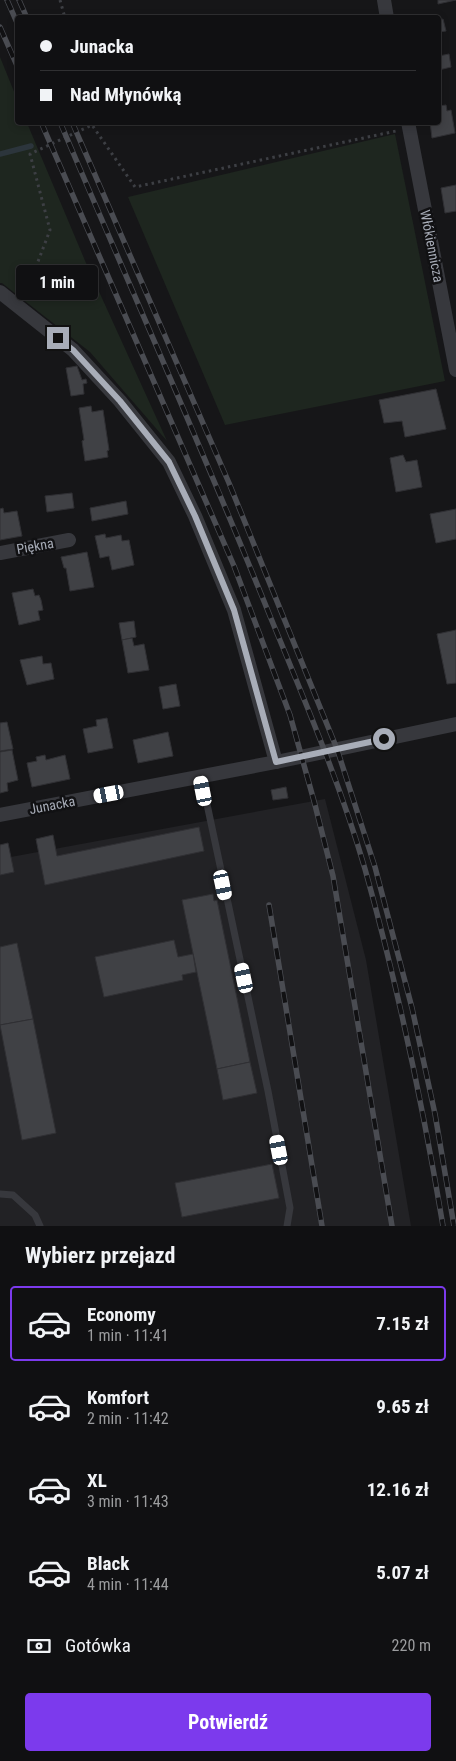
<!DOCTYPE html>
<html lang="pl">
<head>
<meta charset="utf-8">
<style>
  :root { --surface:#101012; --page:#19191b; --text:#f1f3f6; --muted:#9c9d9f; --line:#303032; --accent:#7c3aed }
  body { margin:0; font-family:"Roboto Condensed",sans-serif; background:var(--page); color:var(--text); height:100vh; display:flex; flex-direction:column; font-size:19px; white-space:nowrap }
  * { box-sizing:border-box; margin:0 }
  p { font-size:16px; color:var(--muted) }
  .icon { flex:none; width:28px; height:28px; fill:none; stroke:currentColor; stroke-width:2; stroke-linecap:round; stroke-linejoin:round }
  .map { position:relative; height:1226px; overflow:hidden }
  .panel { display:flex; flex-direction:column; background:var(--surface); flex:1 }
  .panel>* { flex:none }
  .hud { position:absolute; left:15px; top:15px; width:426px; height:110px; border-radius:5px; box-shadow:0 2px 8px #0003,0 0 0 1px var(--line); display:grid; align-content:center; height:110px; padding:0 25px; background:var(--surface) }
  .end { position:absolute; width:22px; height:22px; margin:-11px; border:6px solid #a8adb8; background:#111; box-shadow:0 0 0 2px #111 }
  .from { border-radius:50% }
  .bubble { position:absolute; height:35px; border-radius:5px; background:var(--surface); box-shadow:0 2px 8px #0003,0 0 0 1px var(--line); font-size:16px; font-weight:700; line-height:35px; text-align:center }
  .car { position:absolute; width:15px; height:30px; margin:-15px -8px; border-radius:6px; box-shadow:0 0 4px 1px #0007; background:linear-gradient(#fff 24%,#345 0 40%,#fff 0 76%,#345 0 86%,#fff 0) }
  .hud b { display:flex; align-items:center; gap:18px; height:48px; font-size:19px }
  .hud b+b { border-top:1px solid var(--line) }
  .hud i { width:12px; height:12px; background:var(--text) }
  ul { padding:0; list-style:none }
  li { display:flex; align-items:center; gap:15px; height:75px; margin:0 10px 8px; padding:0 15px; border:2px solid transparent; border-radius:5px }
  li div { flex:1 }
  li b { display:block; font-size:19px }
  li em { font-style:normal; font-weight:700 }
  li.active { border-color:var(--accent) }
  li>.icon { width:45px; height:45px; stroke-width:1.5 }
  h2 { padding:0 25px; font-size:22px; line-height:60px }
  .pay { display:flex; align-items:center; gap:12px; height:55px; padding:0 25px; font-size:19px }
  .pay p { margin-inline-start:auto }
  .primary-button { display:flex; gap:10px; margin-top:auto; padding:10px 25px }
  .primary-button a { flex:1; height:58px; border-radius:5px; background:var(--accent); color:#fff; font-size:20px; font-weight:700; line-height:58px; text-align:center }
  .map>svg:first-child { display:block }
  .built { fill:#222225 }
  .green { fill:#1e261f }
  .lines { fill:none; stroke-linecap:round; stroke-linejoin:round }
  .stream { stroke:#2c353c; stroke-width:5.5 }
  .building { fill:#404145; stroke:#303034 }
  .path { stroke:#3d3f44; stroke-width:3; stroke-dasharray:2.5 4; stroke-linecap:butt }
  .lane { stroke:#37383d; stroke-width:7 }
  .street { stroke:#37383d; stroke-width:14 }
  .rail-casing { stroke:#4a4c52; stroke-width:5.5 }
  .rail { stroke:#111113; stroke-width:4; stroke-dasharray:11; stroke-linecap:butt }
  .route { stroke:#a8adb8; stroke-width:6 }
  .labels { text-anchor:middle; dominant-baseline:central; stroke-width:5; stroke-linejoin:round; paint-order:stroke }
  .street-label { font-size:14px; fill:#a8adb8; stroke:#111113 }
</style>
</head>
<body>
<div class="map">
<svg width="456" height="1226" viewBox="0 0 456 1226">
  <rect width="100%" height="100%" fill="#161618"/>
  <path class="built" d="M325,799L366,960L411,1226H0V859Z"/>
  <g class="green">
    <path d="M0,57L17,99L18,122L27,123L86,263L167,441L90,352L2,283H0Z"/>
    <path d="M395,134L445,381L225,425L128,197Z"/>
  </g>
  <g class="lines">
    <g class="stream">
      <path d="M83,122V123"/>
      <path d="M0,154L31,146"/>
    </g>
  </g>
  <g class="building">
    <path d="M438,0H456L438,4Z"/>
    <path d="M443,19L446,31L439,32V20Z"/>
    <path d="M449,54L451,67L439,70V56Z"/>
    <path d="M446,105L447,111L451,110L455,133L432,138L430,122H439V106Z"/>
    <path d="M456,185V211L445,213L441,188Z"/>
    <path d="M77,366L82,380L86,379L87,383L83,384L84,394L71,396L66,368Z"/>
    <path d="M436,389L446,429L405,437L402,421L384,423L379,400Z"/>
    <path d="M91,406L92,412L103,410L109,450L107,451L108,457L85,461L82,441L84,440L79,408Z"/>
    <path d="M403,455L406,462L417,460L422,487L396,492L390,458Z"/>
    <path d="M72,493L74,508L47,512L45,496Z"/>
    <path d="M126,501L128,514L92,521L90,508Z"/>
    <path d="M3,508L4,513L17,511L22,536L0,540V509Z"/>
    <path d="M456,509V539L436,543L430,514Z"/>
    <path d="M105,534L106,538L121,535L122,541L129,540L134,565L112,570L109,556L100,558L95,536Z"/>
    <path d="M87,552L94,587L70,591L66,568H64L61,557Z"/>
    <path d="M33,589L35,596L39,595L41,600L43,610L38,611L40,620L19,625L12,593Z"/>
    <path d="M134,621L136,637L122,640L119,623Z"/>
    <path d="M456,630V683L447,684L437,634Z"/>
    <path d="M132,638L134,646L144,644L149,670L128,673L122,640Z"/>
    <path d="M42,656L43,664L51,663L54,679L27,685L20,660Z"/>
    <path d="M176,684L180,706L163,709L159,687Z"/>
    <path d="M107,718L113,748L88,753L83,729L97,726L96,720Z"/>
    <path d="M7,722L13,749L0,751V723Z"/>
    <path d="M168,732L173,756L138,763L133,740Z"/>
    <path d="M12,750L18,780L7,783L8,791L0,793V752Z"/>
    <path d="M45,755L46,760L65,755L70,779L32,787L27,763L37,761L36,757Z"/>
    <path d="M286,787L288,798L273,800L271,790Z"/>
    <path d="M199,827L204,851L45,885L36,839L53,835L57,856Z"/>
    <path d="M8,843L14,872L0,875V845Z"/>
    <path d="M213,894L214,901L217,900L250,1062L217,1069L182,900Z"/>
    <path d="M174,940L178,957L193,954L196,972L182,975L183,980L104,997L95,957Z"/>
    <path d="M17,943L33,1019L0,1025V947Z"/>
    <path d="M33,1019L56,1133L22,1140L0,1025Z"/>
    <path d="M250,1062L257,1093L223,1100L217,1069Z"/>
    <path d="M272,1164L279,1198L182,1217L175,1183Z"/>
  </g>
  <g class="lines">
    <g class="path">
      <path d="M60,0L65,18"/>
      <path d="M23,290L34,272L50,230L30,154L92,125L135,187L396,131"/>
    </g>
    <g class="lane">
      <path d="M201,776L268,1091L290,1208L287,1226"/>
      <path d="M0,1194L13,1195L35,1215L40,1226"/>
    </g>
    <g class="street">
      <path d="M384,0L387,18"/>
      <path d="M408,122L456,370"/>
      <path d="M0,292L73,350L120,401L169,462L195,516L234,610L276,762"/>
      <path d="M0,553L69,540"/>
      <path d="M0,815L276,762L456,724"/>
    </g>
    <defs>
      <g id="rail">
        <path d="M7,0L18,25"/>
        <path d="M19,0L27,18"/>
        <path d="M0,27L18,68"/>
        <path d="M41,122L234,566L290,715L314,801L333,876L392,1226"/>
        <path d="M60,122C130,287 203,450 270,616C304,699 340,783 365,869C398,987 423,1106 443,1226"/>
        <path d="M72,122L229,483L337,749L375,867L412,1008L435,1114L454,1226"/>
        <path d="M269,905L322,1226"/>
      </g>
    </defs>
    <use href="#rail" class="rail-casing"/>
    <use href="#rail" class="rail"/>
  </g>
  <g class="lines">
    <path class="route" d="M58,338L73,350L120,401L169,462L195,516L234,610L276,762L384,739"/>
  </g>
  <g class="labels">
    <g class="street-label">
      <text transform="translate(432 246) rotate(79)">Włókiennicza</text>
      <text transform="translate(35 546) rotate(-10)">Piękna</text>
      <text transform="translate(52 805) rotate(-11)">Junacka</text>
    </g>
  </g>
</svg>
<i class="end from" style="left:384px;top:739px"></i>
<i class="end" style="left:58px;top:338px"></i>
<div class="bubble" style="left:16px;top:265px;width:82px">1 min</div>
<i class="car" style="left:203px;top:791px;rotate:349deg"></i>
<i class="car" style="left:109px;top:794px;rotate:259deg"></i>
<i class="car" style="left:223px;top:885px;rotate:168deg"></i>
<i class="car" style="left:244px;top:978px;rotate:348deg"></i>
<i class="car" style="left:279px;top:1150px;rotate:349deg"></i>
<div class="hud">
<b><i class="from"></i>Junacka</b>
<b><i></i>Nad Młynówką</b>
</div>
</div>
<section class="panel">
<h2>Wybierz przejazd</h2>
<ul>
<li class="active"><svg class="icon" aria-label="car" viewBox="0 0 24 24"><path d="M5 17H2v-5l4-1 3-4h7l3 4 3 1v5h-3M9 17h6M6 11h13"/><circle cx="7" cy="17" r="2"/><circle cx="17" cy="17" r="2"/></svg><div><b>Economy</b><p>1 min · 11:41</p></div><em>7.15 zł</em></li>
<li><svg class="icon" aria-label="car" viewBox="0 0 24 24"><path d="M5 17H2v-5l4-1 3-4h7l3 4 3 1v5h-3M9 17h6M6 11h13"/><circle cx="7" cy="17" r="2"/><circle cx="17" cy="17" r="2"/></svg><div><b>Komfort</b><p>2 min · 11:42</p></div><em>9.65 zł</em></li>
<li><svg class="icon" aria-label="car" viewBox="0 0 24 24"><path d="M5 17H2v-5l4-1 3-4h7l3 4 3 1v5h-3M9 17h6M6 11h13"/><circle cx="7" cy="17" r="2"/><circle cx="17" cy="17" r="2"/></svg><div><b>XL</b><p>3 min · 11:43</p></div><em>12.16 zł</em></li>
<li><svg class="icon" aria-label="car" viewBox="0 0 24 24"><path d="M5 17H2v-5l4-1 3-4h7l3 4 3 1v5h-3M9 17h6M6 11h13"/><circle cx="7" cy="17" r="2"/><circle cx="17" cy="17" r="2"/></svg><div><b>Black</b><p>4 min · 11:44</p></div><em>5.07 zł</em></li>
</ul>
<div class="pay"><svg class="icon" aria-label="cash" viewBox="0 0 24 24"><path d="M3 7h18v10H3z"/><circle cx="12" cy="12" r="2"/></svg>Gotówka<p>220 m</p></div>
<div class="primary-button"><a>Potwierdź</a></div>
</section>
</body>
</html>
